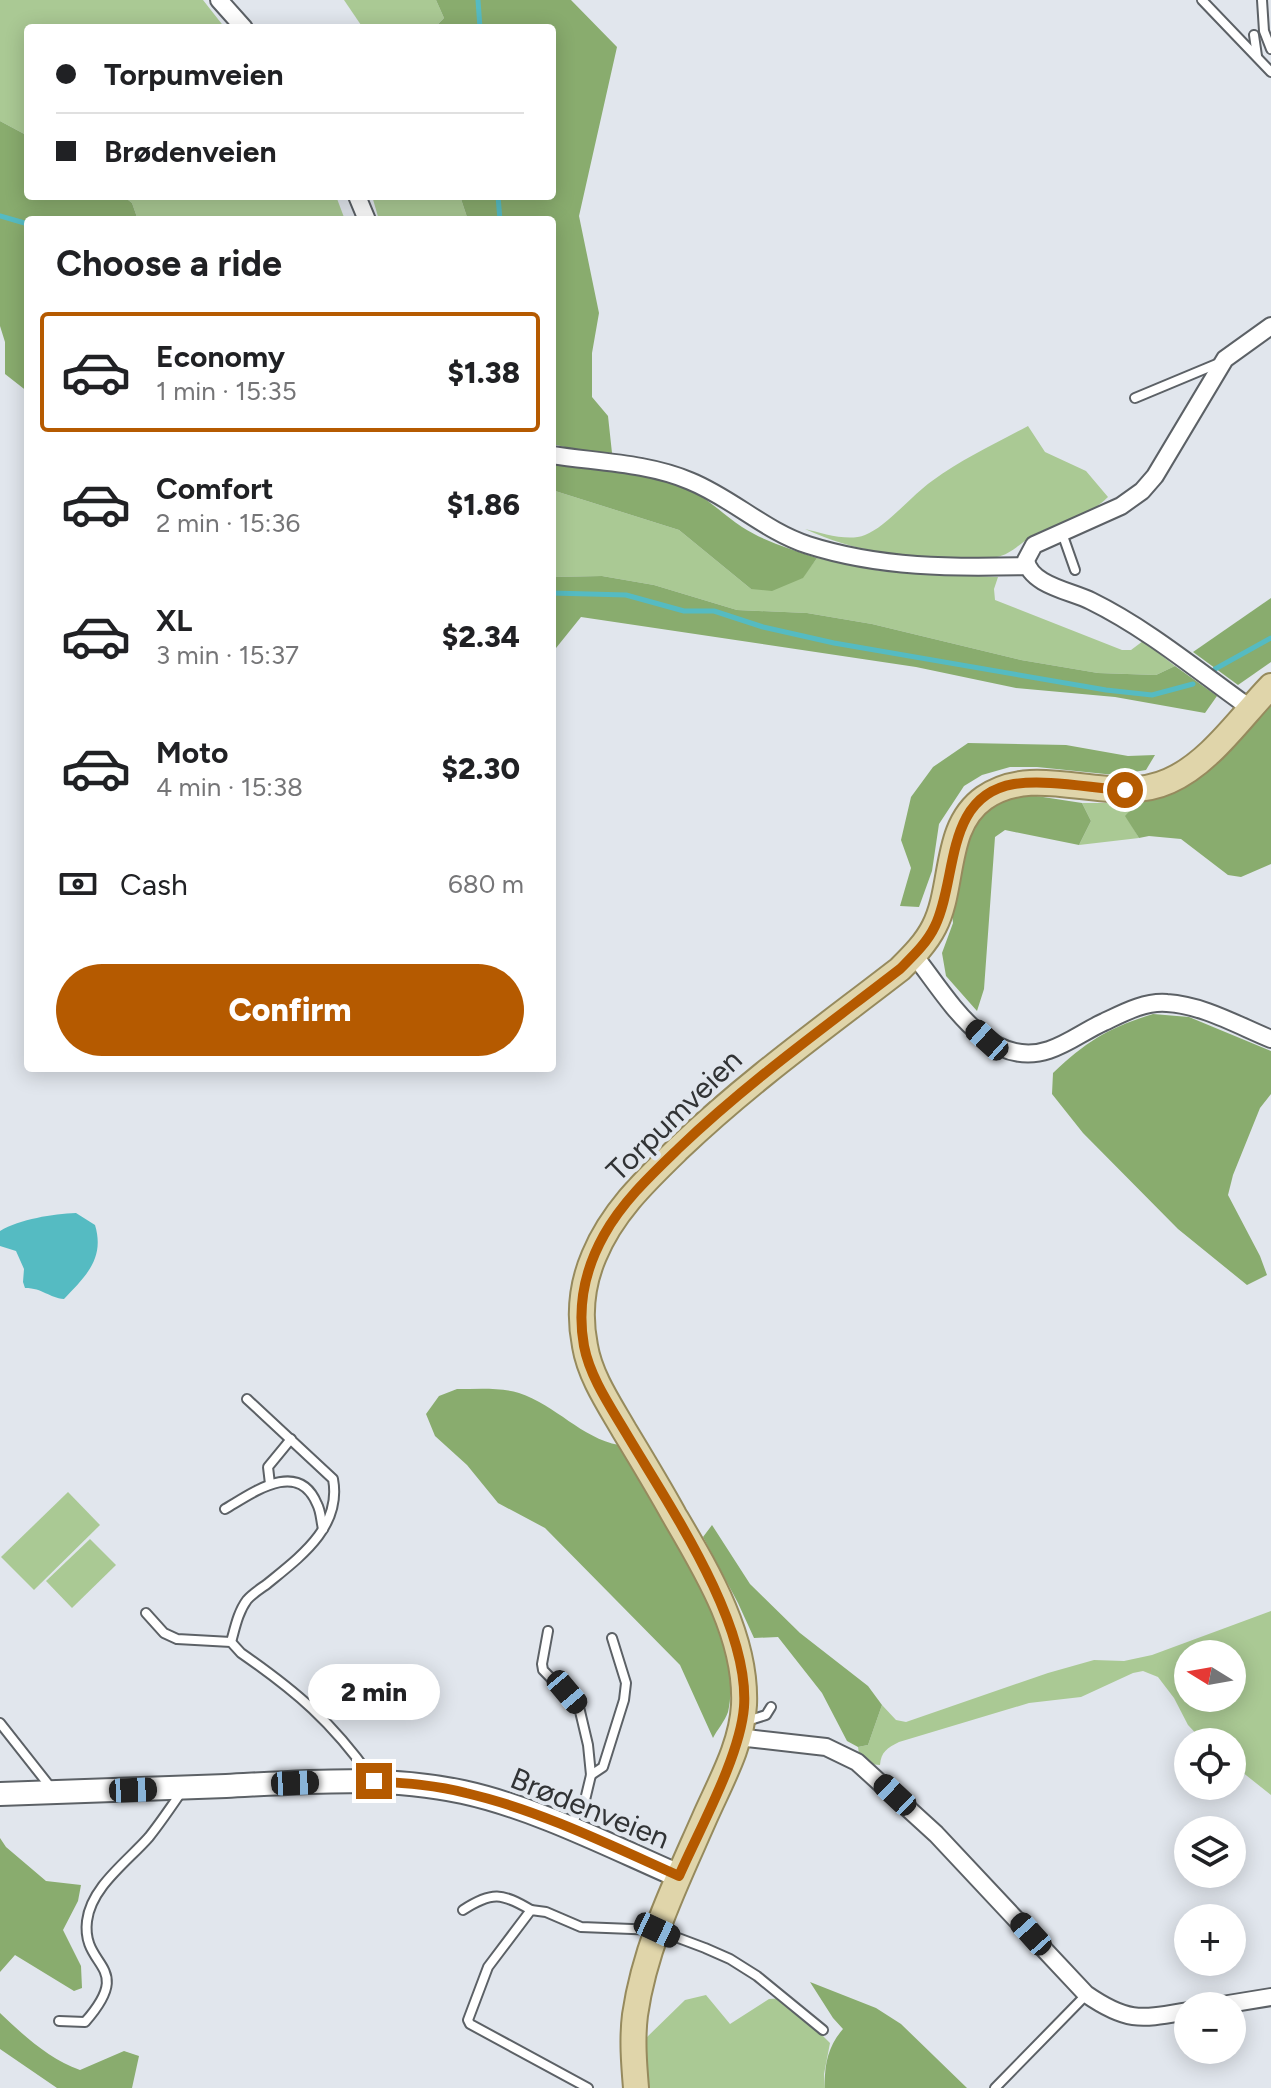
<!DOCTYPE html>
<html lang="en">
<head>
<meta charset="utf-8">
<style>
  :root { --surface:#fff; --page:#f6f6f6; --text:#202124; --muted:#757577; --line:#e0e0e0; --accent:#b55a00 }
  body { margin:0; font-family:Figtree,sans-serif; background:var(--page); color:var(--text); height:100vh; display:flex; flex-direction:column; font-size:30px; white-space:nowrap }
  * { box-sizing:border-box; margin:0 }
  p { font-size:26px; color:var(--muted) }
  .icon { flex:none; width:44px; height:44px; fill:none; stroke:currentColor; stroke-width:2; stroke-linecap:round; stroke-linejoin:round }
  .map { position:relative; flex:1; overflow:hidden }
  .panel { position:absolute; left:24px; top:216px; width:532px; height:856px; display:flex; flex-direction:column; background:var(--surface); border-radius:8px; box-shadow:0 4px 20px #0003 }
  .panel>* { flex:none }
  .top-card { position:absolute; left:24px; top:24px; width:532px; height:176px; border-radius:8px; box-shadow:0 4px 20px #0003; display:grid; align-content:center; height:176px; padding:0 32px; background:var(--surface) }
  .needle { width:52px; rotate:281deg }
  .buttons { position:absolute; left:1174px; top:1640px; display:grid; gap:16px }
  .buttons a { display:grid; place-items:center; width:72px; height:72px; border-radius:50%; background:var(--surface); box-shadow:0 4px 20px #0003; font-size:40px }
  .end { position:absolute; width:36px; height:36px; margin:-18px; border:10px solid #b55a00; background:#fff; box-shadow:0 0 0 4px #fff }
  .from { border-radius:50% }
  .bubble { position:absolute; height:56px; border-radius:28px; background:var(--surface); box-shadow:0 4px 20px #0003; font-size:26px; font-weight:800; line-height:56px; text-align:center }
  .car { position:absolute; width:24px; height:48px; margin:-24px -12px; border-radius:10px; box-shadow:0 0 6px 2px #0007; background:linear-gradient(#222 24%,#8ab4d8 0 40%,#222 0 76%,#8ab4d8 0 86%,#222 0) }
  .top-card b { display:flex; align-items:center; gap:28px; height:76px; font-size:30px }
  .top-card b+b { border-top:2px solid var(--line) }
  .top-card i { width:20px; height:20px; background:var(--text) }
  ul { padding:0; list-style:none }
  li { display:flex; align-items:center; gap:24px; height:120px; margin:0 16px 12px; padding:0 16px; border:4px solid transparent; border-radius:8px }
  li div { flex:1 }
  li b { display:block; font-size:30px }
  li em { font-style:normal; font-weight:800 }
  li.current { border-color:var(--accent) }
  li>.icon { width:72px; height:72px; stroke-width:1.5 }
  h2 { padding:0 32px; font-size:36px; line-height:96px }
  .pay { display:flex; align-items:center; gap:20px; height:88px; padding:0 32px; font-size:30px }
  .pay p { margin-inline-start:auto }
  .button { display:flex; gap:16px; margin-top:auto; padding:16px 32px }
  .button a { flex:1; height:92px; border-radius:48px; background:var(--accent); color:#fff; font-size:32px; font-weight:800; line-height:92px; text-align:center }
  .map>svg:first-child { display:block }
  .green { fill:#aac994; fill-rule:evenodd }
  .forest { fill:#89ac6e }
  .water { fill:#55bbc2 }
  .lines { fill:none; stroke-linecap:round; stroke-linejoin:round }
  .stream { stroke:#55bbc2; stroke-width:5 }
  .service-casing { stroke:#5c6166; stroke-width:12 }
  .minor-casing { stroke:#5c6166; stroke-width:20 }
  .secondary-casing { stroke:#5c6166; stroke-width:26 }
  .primary-casing { stroke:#968a5d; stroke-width:28 }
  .service { stroke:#fff; stroke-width:8 }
  .minor { stroke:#fff; stroke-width:16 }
  .secondary { stroke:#fff; stroke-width:22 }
  .primary { stroke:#e0d5aa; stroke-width:24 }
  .route { stroke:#b55a00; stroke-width:10 }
  .labels { text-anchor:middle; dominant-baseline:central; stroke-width:8; stroke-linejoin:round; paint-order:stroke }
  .street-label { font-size:30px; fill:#313335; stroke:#e1e6ed }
</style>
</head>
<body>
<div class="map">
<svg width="1271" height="2088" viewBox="0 0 1271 2088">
  <rect width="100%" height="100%" fill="#e1e6ed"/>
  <g class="green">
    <path d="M0,0H203L225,28H28V136L0,121Z"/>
    <path d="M344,0H436L444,18L434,28H363Z"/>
    <path d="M123,196H336L345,220H138L132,203Z"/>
    <path d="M372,196H460L468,220H379Z"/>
    <path d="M1028,426L1045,452L1086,471L1108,497C1090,515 1067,521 1044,530C1026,536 1015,553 997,557C985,560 972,558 960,558C906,558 854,552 805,529C822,533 848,542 865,535C886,527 912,495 932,481C962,459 996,443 1028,426Z"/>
    <path d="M552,490L679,530L751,589L802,578L817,558L881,571L998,577L994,589L995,600L1122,650H1131L1143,641L1175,666L1156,675L1098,673L1021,660L872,624L807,613L737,610L654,585L602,576L552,577Z"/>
    <path d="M1082,803H1137L1126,816L1139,838L1079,845L1091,821Z"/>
    <path d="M68,1492L100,1525L34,1590L1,1557Z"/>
    <path d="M90,1539L116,1565L72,1608L46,1581Z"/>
    <path d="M1271,1611V1795L1232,1764V1742H1204L1188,1725L1174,1698L1158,1677L1143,1671L1133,1673L1081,1697L1029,1703L899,1742C887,1748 881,1752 880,1765L869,1764L859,1754L858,1747L868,1745L882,1705L896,1720L906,1722L1048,1673L1094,1660L1124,1661L1152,1655ZM1188,1654H1232V1698H1188Z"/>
    <path d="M706,1995L730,2024L769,1999L785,1998L830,2043L824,2074L825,2088H646L644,2040L685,2000Z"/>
  </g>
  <g class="forest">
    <path d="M436,0H571L617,47L579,216L599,313L592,353V397L608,416L612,453L586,452L552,444V220H468L460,196H552V28H434L444,18Z"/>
    <path d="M0,121L28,136V196H123L132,203L138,220H28V392L5,374V342L0,326Z"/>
    <path d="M552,461C595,471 645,472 686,489C708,497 723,515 742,527C765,542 792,549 817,558L803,578L772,591L751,589L679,530L552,490Z"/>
    <path d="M602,576L654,585L737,610L807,613L872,624L1021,660L1098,673L1156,675L1175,666L1217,696L1205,713L1115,697L1016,688L916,667L581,617L552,653V577Z"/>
    <path d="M1271,598V662L1238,685L1193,652Z"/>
    <path d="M1271,703V864L1241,877L1228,875L1181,839L1149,836L1139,838L1125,816L1137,803L1159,798L1180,787Z"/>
    <path d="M968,743L1066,745L1128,756L1155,755L1146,770L1115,775L1037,767H1010L982,775L964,786L939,824L932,871L919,907L900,906L911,868L901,840L911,797L933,767Z"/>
    <path d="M1017,793L1082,803L1091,821L1079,845L1005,830L995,837L984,989L977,1011L946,976L942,953L953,923L951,903L969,831L982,812Z"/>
    <path d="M1153,1014L1189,1017L1271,1051V1094L1260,1108L1233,1175L1228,1195L1260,1256L1267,1275L1247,1285L1178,1229L1083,1133L1052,1094L1053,1073C1087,1041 1108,1028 1153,1014Z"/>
    <path d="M457,1389C477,1389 500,1387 519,1393C556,1405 581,1438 619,1445C657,1509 746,1637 728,1712C725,1721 717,1730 713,1738L680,1665L545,1528L498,1503L467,1465L435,1436L426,1414L439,1396Z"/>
    <path d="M712,1525L750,1584L800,1633L868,1686L882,1705L868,1745L858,1747L847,1741L822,1693L778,1637L754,1638L738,1603L703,1537Z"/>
    <path d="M0,1838L6,1847L46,1881L81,1885L78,1901L63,1930L81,1966L82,1988L74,1991L15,1955L0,1972Z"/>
    <path d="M810,1982L876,2008L901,2024L967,2088H825C824,2065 828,2046 843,2029L833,2018Z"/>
    <path d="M0,2013C23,2035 49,2059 80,2070L124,2051L139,2056L132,2088H57L0,2049Z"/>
  </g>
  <path class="water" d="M76,1213L95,1225C105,1258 86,1276 64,1299C49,1298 43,1288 25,1288L23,1282L24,1269L16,1251L0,1246V1231C20,1219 53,1214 76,1213Z"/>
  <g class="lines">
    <g class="stream">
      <path d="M478,0L480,28"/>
      <path d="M498,196L500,220"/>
      <path d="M0,216L28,224"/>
      <path d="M552,593L626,595L684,611H714L763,627L834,643L1106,690L1152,695L1193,684"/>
      <path d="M1215,669L1271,638"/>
    </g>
    <defs>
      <g id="service">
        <path d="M1202,0L1271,72"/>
        <path d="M1262,0L1264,31L1271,49"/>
        <path d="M1254,35L1257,56"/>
        <path d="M1135,398L1219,363"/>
        <path d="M1062,533L1075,570"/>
        <path d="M270,1484L268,1467L291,1439"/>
        <path d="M225,1509C251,1494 298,1458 317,1504C321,1511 321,1521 323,1529"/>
        <path d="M146,1613L164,1633L177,1639L231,1642L241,1653C297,1692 331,1721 371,1777"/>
        <path d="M548,1631L542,1664L543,1670L579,1707L588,1745L591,1775L585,1800L571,1825"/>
        <path d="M231,1642C235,1628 238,1612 247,1600C252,1594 260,1589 267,1584C300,1557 342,1527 333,1479L247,1399"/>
        <path d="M747,1721L766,1715L771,1707"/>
        <path d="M0,1723L52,1789"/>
        <path d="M591,1775L603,1767L624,1700L626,1683L612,1638"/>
        <path d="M463,1910C492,1891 502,1893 531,1910"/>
        <path d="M59,2021L85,2022C136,1964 81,1969 87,1921C91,1887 128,1861 149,1837C161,1822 171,1807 182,1791"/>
        <path d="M588,2088L470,2024L468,2020L488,1967L531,1910L546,1912L581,1927L657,1930L705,1948L730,1959L757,1976L823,2030"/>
        <path d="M995,2088L1086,1995"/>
      </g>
      <g id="minor">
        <path d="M219,0L244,28"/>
        <path d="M357,196L367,220"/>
        <path d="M552,455C597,462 648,463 690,481C732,498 765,531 808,545C880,568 953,568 1027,566"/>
        <path d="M1250,708C1198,671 1148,629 1091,601C1071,591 1030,585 1026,560L1034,545L1121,506L1142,491L1155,476L1225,359L1271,326"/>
        <path d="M914,955C946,995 987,1071 1049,1050C1068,1044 1086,1030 1104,1022C1123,1013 1145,1001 1167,1003C1203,1005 1239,1026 1271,1039"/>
        <path d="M738,1737L826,1747L857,1762L936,1834L1086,1994C1128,2023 1141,2019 1188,2011"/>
        <path d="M1216,2006L1271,1997"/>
      </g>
      <path id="secondary" d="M0,1794C75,1792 150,1789 226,1786C305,1782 384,1775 463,1792C536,1808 610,1846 679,1876"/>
      <path id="primary" d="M636,2088C634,2064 632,2039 635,2015C645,1945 677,1881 705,1817C721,1781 742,1744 744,1705C747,1637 707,1571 674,1515C658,1486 641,1458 624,1430C609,1404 590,1376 585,1346C579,1316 582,1284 594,1256C612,1212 646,1180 679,1148C748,1082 825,1027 900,969C913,956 926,943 934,927C955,886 943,827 984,798C1038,760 1110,808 1169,781C1210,763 1240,718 1271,686"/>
    </defs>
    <use href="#service" class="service-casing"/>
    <use href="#minor" class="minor-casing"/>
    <use href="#secondary" class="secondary-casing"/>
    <use href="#primary" class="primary-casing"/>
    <use href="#service" class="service"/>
    <use href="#minor" class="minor"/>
    <use href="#secondary" class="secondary"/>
    <use href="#primary" class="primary"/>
  </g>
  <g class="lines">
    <path class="route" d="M374,1781C404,1783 436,1785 466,1793C539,1810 610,1845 679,1876C699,1830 740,1757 744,1707C750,1623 668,1504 626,1433C610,1406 590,1377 584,1346C577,1307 585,1269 604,1235C623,1201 651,1175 679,1148C748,1082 825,1027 900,969C913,956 927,943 935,926C958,878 944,796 1014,784C1047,779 1091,788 1125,790"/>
  </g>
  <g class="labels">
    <g class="street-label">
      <text transform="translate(674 1115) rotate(-44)">Torpumveien</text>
      <text transform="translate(590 1808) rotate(22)">Brødenveien</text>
    </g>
  </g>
</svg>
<div class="buttons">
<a><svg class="needle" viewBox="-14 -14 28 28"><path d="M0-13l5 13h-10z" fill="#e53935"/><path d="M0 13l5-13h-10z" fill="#757577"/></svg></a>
<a><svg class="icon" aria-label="locate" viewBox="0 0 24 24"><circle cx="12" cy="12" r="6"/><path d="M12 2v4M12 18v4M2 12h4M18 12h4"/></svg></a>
<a><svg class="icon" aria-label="layers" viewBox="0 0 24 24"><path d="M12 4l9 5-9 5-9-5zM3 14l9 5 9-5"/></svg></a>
<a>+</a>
<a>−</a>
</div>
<i class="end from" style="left:1125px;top:790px"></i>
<i class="end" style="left:374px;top:1781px"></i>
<div class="bubble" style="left:308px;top:1664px;width:132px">2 min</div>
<i class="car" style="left:987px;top:1040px;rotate:312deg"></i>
<i class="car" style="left:567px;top:1692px;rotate:140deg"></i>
<i class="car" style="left:295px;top:1783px;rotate:88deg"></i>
<i class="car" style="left:133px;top:1790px;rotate:88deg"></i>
<i class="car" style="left:895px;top:1795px;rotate:313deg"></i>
<i class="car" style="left:657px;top:1930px;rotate:115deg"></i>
<i class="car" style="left:1031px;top:1934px;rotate:318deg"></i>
<div class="top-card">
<b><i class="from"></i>Torpumveien</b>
<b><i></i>Brødenveien</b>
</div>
<section class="panel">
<h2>Choose a ride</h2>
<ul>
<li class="current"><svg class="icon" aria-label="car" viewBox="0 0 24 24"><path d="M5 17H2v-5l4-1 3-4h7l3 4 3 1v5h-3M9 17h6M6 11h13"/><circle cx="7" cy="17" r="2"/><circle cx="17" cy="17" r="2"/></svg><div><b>Economy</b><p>1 min · 15:35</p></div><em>$1.38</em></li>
<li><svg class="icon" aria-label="car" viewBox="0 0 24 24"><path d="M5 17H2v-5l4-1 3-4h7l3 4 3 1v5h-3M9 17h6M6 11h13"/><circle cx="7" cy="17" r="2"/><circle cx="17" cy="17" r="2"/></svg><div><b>Comfort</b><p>2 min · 15:36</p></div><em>$1.86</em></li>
<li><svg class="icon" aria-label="car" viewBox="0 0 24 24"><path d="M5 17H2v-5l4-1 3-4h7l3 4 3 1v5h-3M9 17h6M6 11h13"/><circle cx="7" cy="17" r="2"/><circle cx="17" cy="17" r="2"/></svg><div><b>XL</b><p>3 min · 15:37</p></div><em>$2.34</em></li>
<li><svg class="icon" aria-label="car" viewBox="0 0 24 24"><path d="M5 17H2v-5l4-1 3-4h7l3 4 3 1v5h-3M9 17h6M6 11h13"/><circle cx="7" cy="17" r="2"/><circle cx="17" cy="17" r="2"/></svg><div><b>Moto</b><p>4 min · 15:38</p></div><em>$2.30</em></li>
</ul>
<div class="pay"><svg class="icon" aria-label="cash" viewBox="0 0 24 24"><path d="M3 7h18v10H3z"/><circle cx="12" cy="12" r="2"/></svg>Cash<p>680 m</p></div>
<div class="button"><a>Confirm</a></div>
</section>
</div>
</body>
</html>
